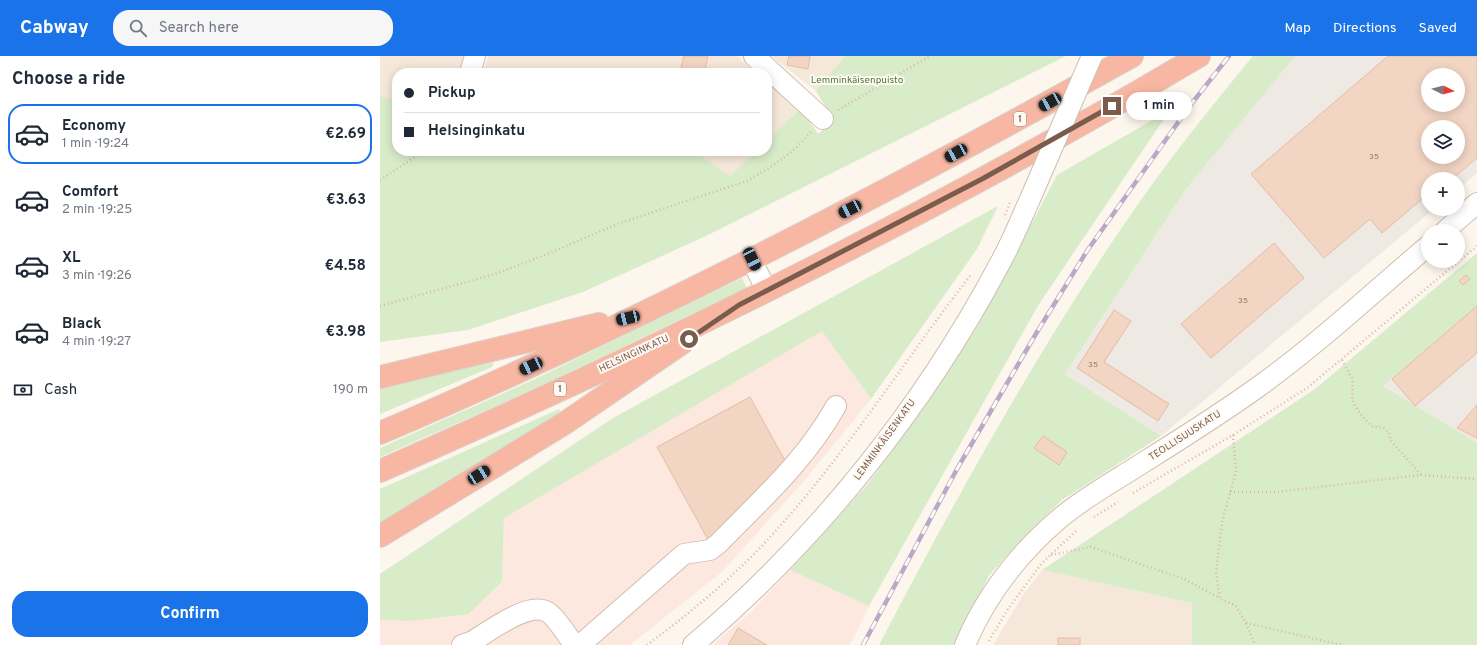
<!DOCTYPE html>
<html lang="en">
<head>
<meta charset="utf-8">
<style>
  :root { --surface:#fff; --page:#f6f6f7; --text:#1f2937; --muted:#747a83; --line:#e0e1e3; --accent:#1a73e8 }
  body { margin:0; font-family:Overpass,sans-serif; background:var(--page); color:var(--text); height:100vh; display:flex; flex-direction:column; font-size:15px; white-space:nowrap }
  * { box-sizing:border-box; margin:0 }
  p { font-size:13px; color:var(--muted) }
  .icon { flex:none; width:22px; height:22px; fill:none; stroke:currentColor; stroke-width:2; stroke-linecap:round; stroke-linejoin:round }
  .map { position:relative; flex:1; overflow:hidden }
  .panel { display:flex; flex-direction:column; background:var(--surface); width:380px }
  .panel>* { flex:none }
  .guide { position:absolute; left:12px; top:12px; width:380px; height:88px; border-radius:16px; box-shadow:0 2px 10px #0003; display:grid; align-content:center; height:88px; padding:0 12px; background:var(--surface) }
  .needle { width:26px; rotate:96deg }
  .controls { position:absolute; left:1041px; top:12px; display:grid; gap:8px }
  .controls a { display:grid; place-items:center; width:44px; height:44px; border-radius:50%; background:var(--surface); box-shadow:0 2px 10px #0003; font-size:20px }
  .end { position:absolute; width:18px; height:18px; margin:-9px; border:5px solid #7a5c4d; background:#fff; box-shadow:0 0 0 2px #fff }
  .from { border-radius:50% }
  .bubble { position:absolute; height:28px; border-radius:14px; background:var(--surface); box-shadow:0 2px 10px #0003; font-size:13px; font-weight:700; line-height:28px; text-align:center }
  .car { position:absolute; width:12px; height:24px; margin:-12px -6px; border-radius:5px; box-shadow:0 0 3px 1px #0007; background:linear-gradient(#222 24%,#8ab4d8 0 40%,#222 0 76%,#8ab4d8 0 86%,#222 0) }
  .guide b { display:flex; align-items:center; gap:14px; height:38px; font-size:15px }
  .guide b+b { border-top:1px solid var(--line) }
  .guide i { width:10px; height:10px; background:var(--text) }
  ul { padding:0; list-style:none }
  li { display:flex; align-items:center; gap:12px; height:60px; margin:0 8px 6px; padding:0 4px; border:2px solid transparent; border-radius:16px }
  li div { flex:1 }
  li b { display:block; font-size:15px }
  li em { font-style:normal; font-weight:700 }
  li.current { border-color:var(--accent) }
  li>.icon { width:36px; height:36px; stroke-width:1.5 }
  h2 { padding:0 12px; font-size:18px; line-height:48px }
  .pay { display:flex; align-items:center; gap:10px; height:44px; padding:0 12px; font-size:15px }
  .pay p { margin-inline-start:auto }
  .action { display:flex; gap:8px; margin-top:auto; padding:8px 12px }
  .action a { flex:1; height:46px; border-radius:16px; background:var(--accent); color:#fff; font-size:16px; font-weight:700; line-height:46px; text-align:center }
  header { display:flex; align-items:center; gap:24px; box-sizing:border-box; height:56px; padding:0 20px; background:var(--accent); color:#fff }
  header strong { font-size:19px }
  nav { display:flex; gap:22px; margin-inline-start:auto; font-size:14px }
  .search { width:280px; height:36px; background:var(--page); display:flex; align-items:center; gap:10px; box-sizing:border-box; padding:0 14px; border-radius:16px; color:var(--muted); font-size:15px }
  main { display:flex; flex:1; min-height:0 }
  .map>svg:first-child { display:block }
  .residential { fill:#f5e8da }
  .commercial { fill:#fde8e0 }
  .industrial { fill:#efe9e4; fill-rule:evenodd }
  .green { fill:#d8ecc9 }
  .building { fill:#f3d5c3; stroke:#e6bba3; fill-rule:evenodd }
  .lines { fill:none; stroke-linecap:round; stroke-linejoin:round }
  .minor-casing { stroke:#d1beb0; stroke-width:22 }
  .highway-casing { stroke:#dad1cd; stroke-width:24 }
  .path { stroke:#d9b8a5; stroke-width:2.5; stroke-dasharray:1 3; stroke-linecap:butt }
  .minor { stroke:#fff; stroke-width:20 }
  .highway { stroke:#f7b7a3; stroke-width:22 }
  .rail-casing { stroke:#b9a8c9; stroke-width:4.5 }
  .rail { stroke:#fffaf3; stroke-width:3; stroke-dasharray:9; stroke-linecap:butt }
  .minor-bridge-casing { stroke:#d1beb0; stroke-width:22; stroke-linecap:butt }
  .path-bridge { stroke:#d9b8a5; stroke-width:2.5; stroke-dasharray:1 3; stroke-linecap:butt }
  .minor-bridge { stroke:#fff; stroke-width:20 }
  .route { stroke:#7a5c4d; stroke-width:5 }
  .labels { text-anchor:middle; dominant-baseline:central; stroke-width:4; stroke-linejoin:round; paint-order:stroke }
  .number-label { font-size:8px; fill:#987a6a }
  .shield { fill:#fffaf3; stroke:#a28b7f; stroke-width:1 }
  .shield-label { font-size:9px; font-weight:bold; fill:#7a5c4d }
  .park-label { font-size:10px; fill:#537a41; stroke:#fffaf3 }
  .street-label { font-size:10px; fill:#7a5c4d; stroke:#fffaf3 }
</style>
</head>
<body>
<header>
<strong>Cabway</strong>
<div class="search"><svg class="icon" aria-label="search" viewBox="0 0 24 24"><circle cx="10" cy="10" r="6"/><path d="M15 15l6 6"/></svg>Search here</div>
<nav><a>Map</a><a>Directions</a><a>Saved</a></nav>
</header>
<main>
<section class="panel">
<h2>Choose a ride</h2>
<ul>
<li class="current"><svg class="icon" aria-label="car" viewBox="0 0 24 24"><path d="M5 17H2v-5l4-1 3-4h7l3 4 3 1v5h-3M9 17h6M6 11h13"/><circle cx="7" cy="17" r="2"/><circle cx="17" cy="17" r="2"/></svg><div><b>Economy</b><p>1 min · 19:24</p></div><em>€2.69</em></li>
<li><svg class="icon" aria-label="car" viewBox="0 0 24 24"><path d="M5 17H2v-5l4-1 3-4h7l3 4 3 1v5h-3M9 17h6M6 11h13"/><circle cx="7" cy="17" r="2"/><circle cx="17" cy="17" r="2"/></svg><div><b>Comfort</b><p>2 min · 19:25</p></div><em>€3.63</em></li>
<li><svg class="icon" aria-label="car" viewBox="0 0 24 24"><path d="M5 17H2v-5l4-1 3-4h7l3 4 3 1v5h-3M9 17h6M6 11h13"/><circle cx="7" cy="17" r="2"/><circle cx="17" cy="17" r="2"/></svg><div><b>XL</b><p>3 min · 19:26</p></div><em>€4.58</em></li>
<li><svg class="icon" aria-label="car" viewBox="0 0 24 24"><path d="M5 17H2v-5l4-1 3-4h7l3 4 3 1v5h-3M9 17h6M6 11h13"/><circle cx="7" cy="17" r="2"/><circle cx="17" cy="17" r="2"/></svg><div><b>Black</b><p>4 min · 19:27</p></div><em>€3.98</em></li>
</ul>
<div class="pay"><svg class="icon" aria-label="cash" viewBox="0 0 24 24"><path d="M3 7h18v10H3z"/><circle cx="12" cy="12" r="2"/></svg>Cash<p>190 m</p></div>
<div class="action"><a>Confirm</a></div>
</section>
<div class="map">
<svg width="1097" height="589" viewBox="0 0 1097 589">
  <rect width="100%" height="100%" fill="#fdf6ec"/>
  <g class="residential">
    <path d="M0,0H84L79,17H17V46L0,40Z"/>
    <path d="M108,0H357L375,17H204L199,13L197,17H103Z"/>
    <path d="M391,0H465L436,35Z"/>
    <path d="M387,27L421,52L387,84Z"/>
    <path d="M314,95H376L350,120Z"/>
    <path d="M662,514L812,547V589H613L643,539Z"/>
  </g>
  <g class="commercial">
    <path d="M442,274L491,343L424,425L342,516L250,589H0V564L30,565L89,558L122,527L124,462Z"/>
    <path d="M410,514L489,550L470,589H332L371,556Z"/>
  </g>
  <g class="industrial">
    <path d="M918,0H1097V117L1078,133V123H1048V153H1054L781,380L685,318L806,133L911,4ZM1048,19H1078V49H1048ZM1048,71H1078V101H1048Z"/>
    <path d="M1097,250V387L1003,330Z"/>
  </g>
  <g class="green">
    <path d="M465,0H686L328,179L203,236L88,274L0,286V40L17,45V95H314L350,120L376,95H387V84L421,52L438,78L454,65L436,35Z"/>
    <path d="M873,0H918L911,5L806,133L685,318L781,380L682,444L644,481L610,518L573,589H499C575,444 654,300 747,164C786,107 829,53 873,0Z"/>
    <path d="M790,54L659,248L489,550L410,514L487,429L535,364L597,271L677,119Z"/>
    <path d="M618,150L597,193L491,343L442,275L124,462L122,526L89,558L30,565L0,564V518L233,362Z"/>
    <path d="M1097,197V250L1003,330L1097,387V589H812V547L662,514L935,333Z"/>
    <path d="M362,222L367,232L159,331L0,401V392L155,323Z"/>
    <path d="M110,306L114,307L112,311L0,358V331Z"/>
    <path d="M179,353L183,359L0,470V433Z"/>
  </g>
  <g class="building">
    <path d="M304,0H328L324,17L300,15Z"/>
    <path d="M409,0H430L428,13L407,9Z"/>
    <path d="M1008,0H1097V102L1072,123H1048V138L1002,177L990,163L944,202L871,118ZM1048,19H1078V49H1048ZM1048,71H1078V101H1048Z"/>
    <path d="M894,187L924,222L831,302L801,268Z"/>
    <path d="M1086,219L1090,223L1083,229L1079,225Z"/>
    <path d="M1097,250V297L1035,350L1012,323Z"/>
    <path d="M734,254L751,265L724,306L789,348L778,365L697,312Z"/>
    <path d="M370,341L408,410L331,489L277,391Z"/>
    <path d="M1097,349V382L1077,372Z"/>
    <path d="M663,380L687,396L679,409L654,392Z"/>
    <path d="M358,572L363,575L387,589H348Z"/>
    <rect x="678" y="582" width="22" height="7"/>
  </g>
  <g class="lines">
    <defs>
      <g id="minor">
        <path d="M374,0L443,63"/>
        <path d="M90,17L95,0"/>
        <path d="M1065,175L1097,147"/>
        <path d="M371,203L387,235"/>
        <path d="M82,589L91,586C109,576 150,543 169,557C177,563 188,580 194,589"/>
        <path d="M200,589L304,498L330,494L338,488C380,445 426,404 456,350"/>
        <path d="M313,589C437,484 543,352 619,209C631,188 640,165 650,143"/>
        <path d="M585,589C606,539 638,498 679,463C701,444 729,428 753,413C796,386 838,360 878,331C938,288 992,237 1048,190"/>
      </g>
      <g id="highway">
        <path d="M0,321L219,268"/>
        <path d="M0,377C258,267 507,137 752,0"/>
        <path d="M0,415C279,293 557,156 819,0"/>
        <path d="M0,480L185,367L302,287"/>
      </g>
    </defs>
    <use href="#minor" class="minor-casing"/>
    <use href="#highway" class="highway-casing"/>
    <g class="path">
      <path d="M458,54L550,0"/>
      <path d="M0,124L44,95"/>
      <path d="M0,250L115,218L165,199L240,167L367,125L389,112L415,93L431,76"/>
      <path d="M962,304L973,324L972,344L980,358L993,371H1003L1009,377L1011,385L1041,419"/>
      <path d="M853,379L856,416L842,466L836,517L840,543L855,549L866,567L875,589"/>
      <path d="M850,436H896L1041,419L1097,423"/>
      <path d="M753,437L853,379L927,332L1097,190"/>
      <path d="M714,461L738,446"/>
      <path d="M671,499L711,491L804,523L840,542"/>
      <path d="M866,567L962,589"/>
      <path d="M609,585L628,553L662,507L696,475"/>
      <path d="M267,589C314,554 361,515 400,470C470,392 526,302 590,220"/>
    </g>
    <use href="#minor" class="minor"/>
    <use href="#highway" class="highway"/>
    <defs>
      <path id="rail" d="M483,589L577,413L657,276L707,195L809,51L849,0"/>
    </defs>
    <use href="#rail" class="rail-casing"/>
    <use href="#rail" class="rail"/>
    <defs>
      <path id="minor-bridge" d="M650,143L712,0"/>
    </defs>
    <use href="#minor-bridge" class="minor-bridge-casing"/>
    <path class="path-bridge" d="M625,159L631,144"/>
    <use href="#minor-bridge" class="minor-bridge"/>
  </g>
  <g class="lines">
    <path class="route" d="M309,283L359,249L602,123L732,50"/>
  </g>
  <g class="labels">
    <g class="number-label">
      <text x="994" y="101">35</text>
      <text x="863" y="245">35</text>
      <text x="713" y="309">35</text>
    </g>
    <g class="shield">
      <rect x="634" y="56" width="12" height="14" rx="3"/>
      <rect x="174" y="326" width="12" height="14" rx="3"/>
    </g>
    <g class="shield-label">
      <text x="640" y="63">1</text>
      <text x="180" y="333">1</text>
    </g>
    <g class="park-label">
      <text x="477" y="24">Lemminkäisenpuisto</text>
    </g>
    <g class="street-label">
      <text transform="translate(254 298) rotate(-25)">HELSINGINKATU</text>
      <text transform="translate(805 380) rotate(-33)">TEOLLISUUSKATU</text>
      <text transform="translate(505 384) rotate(-54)">LEMMINKÄISENKATU</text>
    </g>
  </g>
</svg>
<div class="controls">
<a><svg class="needle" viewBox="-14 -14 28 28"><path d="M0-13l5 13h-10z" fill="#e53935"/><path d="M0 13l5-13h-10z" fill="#747a83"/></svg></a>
<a><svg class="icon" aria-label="layers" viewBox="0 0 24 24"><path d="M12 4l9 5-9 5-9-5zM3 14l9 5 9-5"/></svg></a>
<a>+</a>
<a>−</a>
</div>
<i class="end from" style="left:309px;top:283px"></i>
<i class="end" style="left:732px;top:50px"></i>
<div class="bubble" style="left:746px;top:36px;width:66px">1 min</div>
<i class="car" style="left:670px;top:46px;rotate:241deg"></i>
<i class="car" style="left:576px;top:97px;rotate:241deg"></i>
<i class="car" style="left:470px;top:153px;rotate:243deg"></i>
<i class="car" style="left:372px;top:203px;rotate:154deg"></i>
<i class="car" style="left:248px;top:262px;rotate:257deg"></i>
<i class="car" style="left:151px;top:310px;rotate:245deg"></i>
<i class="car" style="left:99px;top:419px;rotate:58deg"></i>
<div class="guide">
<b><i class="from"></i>Pickup</b>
<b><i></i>Helsinginkatu</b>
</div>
</div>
</main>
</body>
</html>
